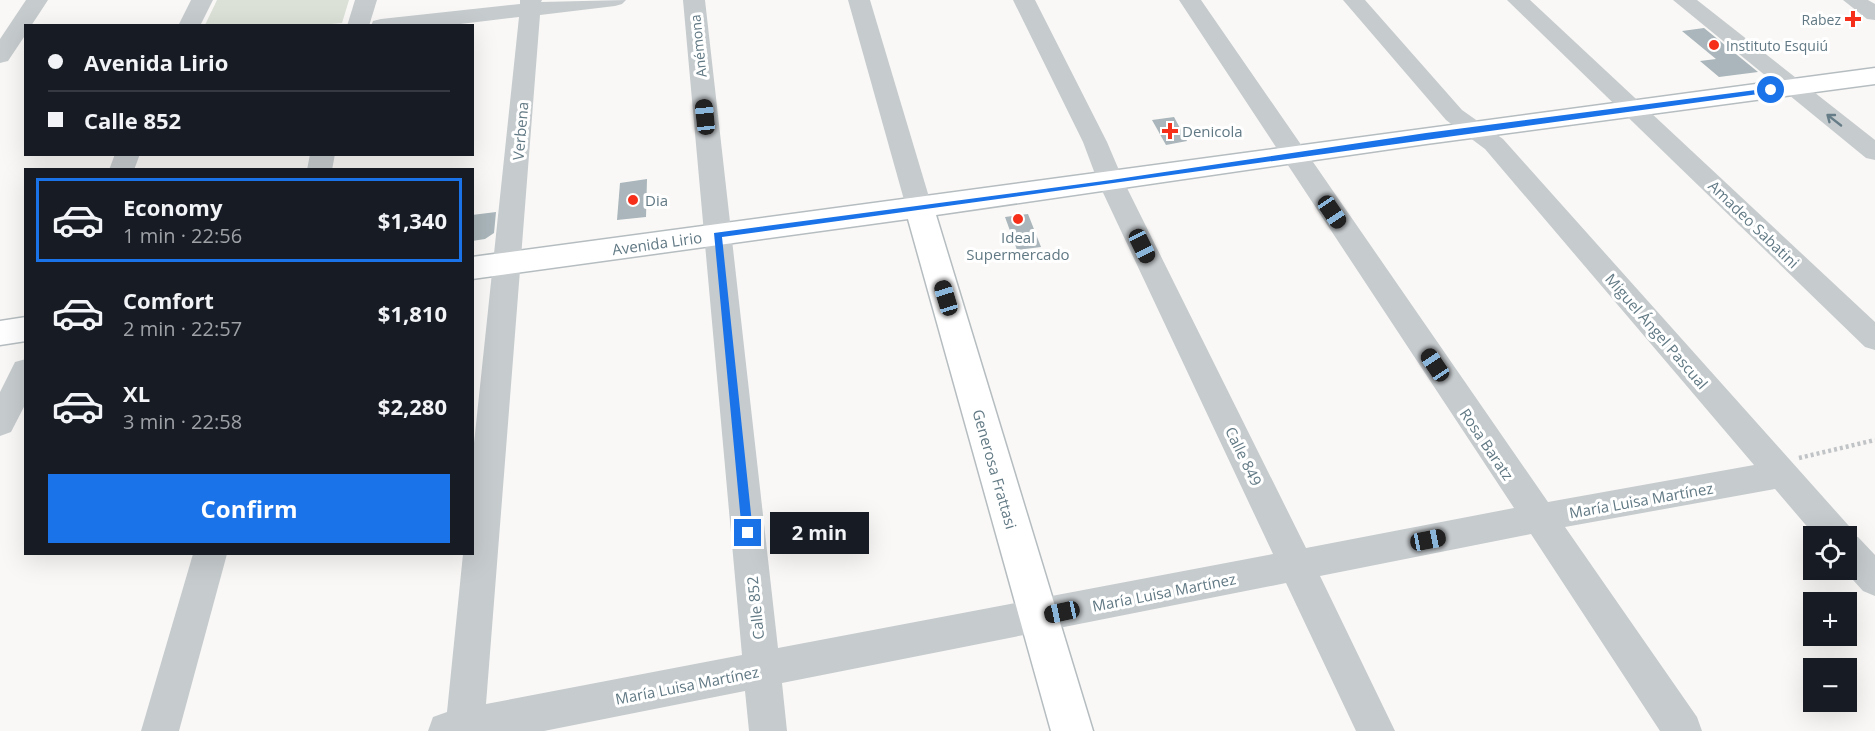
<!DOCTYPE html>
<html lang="en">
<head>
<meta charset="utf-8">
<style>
  :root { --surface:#171b24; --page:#20242c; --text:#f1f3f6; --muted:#9ea1a6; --line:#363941; --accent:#1a73e8 }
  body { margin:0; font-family:"Open Sans",sans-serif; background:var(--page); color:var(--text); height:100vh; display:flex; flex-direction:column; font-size:22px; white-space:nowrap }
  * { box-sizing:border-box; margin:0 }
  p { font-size:20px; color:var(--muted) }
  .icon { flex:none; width:33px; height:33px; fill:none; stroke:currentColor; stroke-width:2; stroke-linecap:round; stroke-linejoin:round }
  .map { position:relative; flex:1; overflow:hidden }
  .details { position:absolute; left:24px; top:168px; width:450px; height:387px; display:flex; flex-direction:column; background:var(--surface); border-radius:0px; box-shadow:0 6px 24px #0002 }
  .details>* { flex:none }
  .hud { position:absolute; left:24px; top:24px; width:450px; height:132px; border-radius:0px; box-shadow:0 6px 24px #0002; display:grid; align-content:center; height:132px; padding:0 24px; background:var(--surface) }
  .controls { position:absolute; left:1803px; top:526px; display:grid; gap:12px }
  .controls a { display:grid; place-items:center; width:54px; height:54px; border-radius:0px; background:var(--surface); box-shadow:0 6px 24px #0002; font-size:30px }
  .end { position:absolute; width:27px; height:27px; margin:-14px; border:8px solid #1a73e8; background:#fff; box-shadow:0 0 0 3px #fff }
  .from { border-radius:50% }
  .bubble { position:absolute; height:42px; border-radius:0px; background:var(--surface); box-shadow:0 6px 24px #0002; font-size:20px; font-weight:700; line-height:42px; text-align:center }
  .car { position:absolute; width:18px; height:36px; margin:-18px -9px; border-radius:8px; box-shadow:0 0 4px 2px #0007; background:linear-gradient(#222 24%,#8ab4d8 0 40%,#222 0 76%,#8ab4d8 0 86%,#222 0) }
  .hud b { display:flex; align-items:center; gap:21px; height:57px; font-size:22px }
  .hud b+b { border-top:2px solid var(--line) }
  .hud i { width:15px; height:15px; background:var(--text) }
  ul { padding:10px 0 0; list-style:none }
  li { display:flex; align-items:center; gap:18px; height:84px; margin:0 12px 9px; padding:0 12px; border:3px solid transparent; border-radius:0px }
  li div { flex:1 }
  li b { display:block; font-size:22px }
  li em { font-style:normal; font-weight:700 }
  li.active { border-color:var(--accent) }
  li>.icon { width:54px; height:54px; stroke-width:1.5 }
  .action { display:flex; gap:12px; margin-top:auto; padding:12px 24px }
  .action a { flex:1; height:69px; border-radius:0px; background:var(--accent); color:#fff; font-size:24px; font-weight:700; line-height:69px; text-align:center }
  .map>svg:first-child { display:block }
  .green { fill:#dbe1d6 }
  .building { fill:#aab6bb }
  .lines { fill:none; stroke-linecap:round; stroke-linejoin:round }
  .major-casing { stroke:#b6bdc0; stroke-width:3 }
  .path { stroke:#c1c4c6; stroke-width:4.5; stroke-dasharray:3 3; stroke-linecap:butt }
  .minor { fill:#c6cbce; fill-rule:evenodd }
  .major { fill:#fff; fill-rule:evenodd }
  .oneway { stroke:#667d88 }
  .route { fill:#1a73e8 }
  .poi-dot { fill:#f52f1a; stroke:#fff; stroke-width:2 }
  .labels { text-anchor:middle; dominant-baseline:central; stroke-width:6; stroke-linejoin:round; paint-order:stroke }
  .far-poi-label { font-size:14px; fill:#617984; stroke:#fff; text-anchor:end }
  .far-street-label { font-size:14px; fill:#617984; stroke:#fff }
  .street-label { font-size:15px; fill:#617984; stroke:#fff }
  .poi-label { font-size:15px; fill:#617984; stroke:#fff; text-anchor:start }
</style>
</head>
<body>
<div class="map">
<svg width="1875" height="731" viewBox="0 0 1875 731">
  <rect width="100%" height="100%" fill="#f9f8f6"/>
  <path class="green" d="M217,0H349L342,23L309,26L205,25Z"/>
  <g class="building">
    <path d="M1704,28L1758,72L1719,77L1700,61L1716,59L1682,31Z"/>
    <path d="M1174,117L1187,141L1166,145L1152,120Z"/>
    <path d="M647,179L646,217L617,220L620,183Z"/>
    <path d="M496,212L494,233L485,239L472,241V215Z"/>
    <path d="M1028,214L1041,247L1017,250L1005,217Z"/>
  </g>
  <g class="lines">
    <defs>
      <g id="major">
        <path d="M1875,68V84L1426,144L936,215L1093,731H1051L908,219L472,279V257Z"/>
        <path d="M26,317V341L0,345V321Z"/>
      </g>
    </defs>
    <use href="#major" class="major-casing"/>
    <path class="path" d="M1799,458L1875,440"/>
    <g class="minor">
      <path d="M26,0H48L31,26H26V34L8,61L0,63V39Z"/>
      <path d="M191,0H213L200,26H178Z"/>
      <path d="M355,0H377L369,26H347Z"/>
      <path d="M520,0H542L541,2L626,0L622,4L615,6L540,15L486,704L742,655L683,0H705L778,648L1273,554L1098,182L1083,142L1013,0H1035L1107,142L1124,182L1306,548L1514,508L1179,0H1201L1548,502L1754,465L1485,149L1446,120L1343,0H1365L1462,110L1503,139L1849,526L1853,536L1858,537L1875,555V596L1863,591L1844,570H1846V537H1816L1775,489L1565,527L1697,717L1702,731H1660L1531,534L1320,576L1395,731H1356L1286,583L782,683L787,731H749L745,691L544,731H428L433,717L447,712L463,554H472V462L519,17L444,26H371L373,21L381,19L520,4Z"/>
      <path d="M848,0H870L932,207L928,213L919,216L910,213L906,207Z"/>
      <path d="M1507,0H1530L1875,322V350L1865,347Z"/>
      <path d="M1673,0H1697L1875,140V160L1866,158Z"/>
      <path d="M1843,0H1868L1875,4V20L1867,19Z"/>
      <path d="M115,154H140L134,170H109Z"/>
      <path d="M310,154H335L332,170H307Z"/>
      <path d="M26,359V403L11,432L0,436V392L15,362Z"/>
      <path d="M193,554H227L179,731H141Z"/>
    </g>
    <use href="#major" class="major"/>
  </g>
  <defs><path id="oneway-shaft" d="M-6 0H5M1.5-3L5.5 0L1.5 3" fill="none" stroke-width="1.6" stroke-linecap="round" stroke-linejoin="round" transform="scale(1.5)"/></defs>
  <use class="oneway" href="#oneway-shaft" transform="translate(1834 120) rotate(-142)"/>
  <path class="route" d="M1771,88L1773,89V92L722,237L753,533L748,538L742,533L714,233L1111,180L1426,133Z"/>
  <g class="poi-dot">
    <path d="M1850 10h6v6h6v6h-6v6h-6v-6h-6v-6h6z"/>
    <circle cx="1714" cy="45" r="6"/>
    <path d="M1167 122h6v6h6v6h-6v6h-6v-6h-6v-6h6z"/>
    <circle cx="633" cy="200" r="6"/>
    <circle cx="1018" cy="219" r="6"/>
  </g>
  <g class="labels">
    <g class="far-poi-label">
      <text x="1841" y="19">Rabez</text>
      <text x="1726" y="45" text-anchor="start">Instituto Esquiú</text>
    </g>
    <g class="far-street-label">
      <text transform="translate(698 46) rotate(-96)">Anémona</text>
    </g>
    <g class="street-label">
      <text transform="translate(520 131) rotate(-85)">Verbena</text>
      <text transform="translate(1754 224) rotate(44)">Amadeo Sabatini</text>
      <text transform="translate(657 243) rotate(-8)">Avenida Lirio</text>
      <text transform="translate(1657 331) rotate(49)">Miguel Ángel Pascual</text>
      <text transform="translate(1487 444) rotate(56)">Rosa Baratz</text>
      <text transform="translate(1244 456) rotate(64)">Calle 849</text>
      <text transform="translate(995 469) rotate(74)">Generosa Frattasi</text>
      <text transform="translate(1641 500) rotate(-10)">María Luisa Martínez</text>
      <text transform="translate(1164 592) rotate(-11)">María Luisa Martínez</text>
      <text transform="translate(755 608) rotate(-96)">Calle 852</text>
      <text transform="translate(687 685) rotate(-11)">María Luisa Martínez</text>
    </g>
    <g class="poi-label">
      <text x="1182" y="131">Denicola</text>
      <text x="645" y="200">Dia</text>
      <text x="1018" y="237" text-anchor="middle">Ideal<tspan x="1018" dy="17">Supermercado</tspan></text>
    </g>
  </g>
</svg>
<div class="controls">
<a><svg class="icon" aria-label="locate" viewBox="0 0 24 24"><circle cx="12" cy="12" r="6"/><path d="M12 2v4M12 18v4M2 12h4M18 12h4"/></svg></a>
<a>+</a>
<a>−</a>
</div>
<i class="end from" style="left:1771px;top:90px"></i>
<i class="end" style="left:748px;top:533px"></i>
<div class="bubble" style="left:770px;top:512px;width:99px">2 min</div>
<i class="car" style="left:705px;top:117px;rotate:354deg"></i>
<i class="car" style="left:1332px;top:212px;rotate:146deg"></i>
<i class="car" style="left:1142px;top:246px;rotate:154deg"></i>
<i class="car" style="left:946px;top:298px;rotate:343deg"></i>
<i class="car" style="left:1435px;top:365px;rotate:326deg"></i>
<i class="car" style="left:1428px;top:540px;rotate:79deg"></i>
<i class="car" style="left:1062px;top:612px;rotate:258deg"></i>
<div class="hud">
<b><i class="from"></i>Avenida Lirio</b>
<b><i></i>Calle 852</b>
</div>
<section class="details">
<ul>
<li class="active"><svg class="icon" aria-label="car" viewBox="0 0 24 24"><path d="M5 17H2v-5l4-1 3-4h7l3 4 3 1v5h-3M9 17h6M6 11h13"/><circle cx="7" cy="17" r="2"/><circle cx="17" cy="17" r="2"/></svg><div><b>Economy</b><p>1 min · 22:56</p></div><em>$1,340</em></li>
<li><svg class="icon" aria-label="car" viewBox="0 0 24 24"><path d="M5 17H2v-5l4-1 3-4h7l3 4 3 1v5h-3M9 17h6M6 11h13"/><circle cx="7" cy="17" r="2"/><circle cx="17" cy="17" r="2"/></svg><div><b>Comfort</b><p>2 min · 22:57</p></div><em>$1,810</em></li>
<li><svg class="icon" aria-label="car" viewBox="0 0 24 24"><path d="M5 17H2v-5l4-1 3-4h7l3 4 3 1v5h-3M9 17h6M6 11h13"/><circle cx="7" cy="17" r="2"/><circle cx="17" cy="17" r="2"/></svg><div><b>XL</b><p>3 min · 22:58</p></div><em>$2,280</em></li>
</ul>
<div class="action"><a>Confirm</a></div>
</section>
</div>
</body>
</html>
